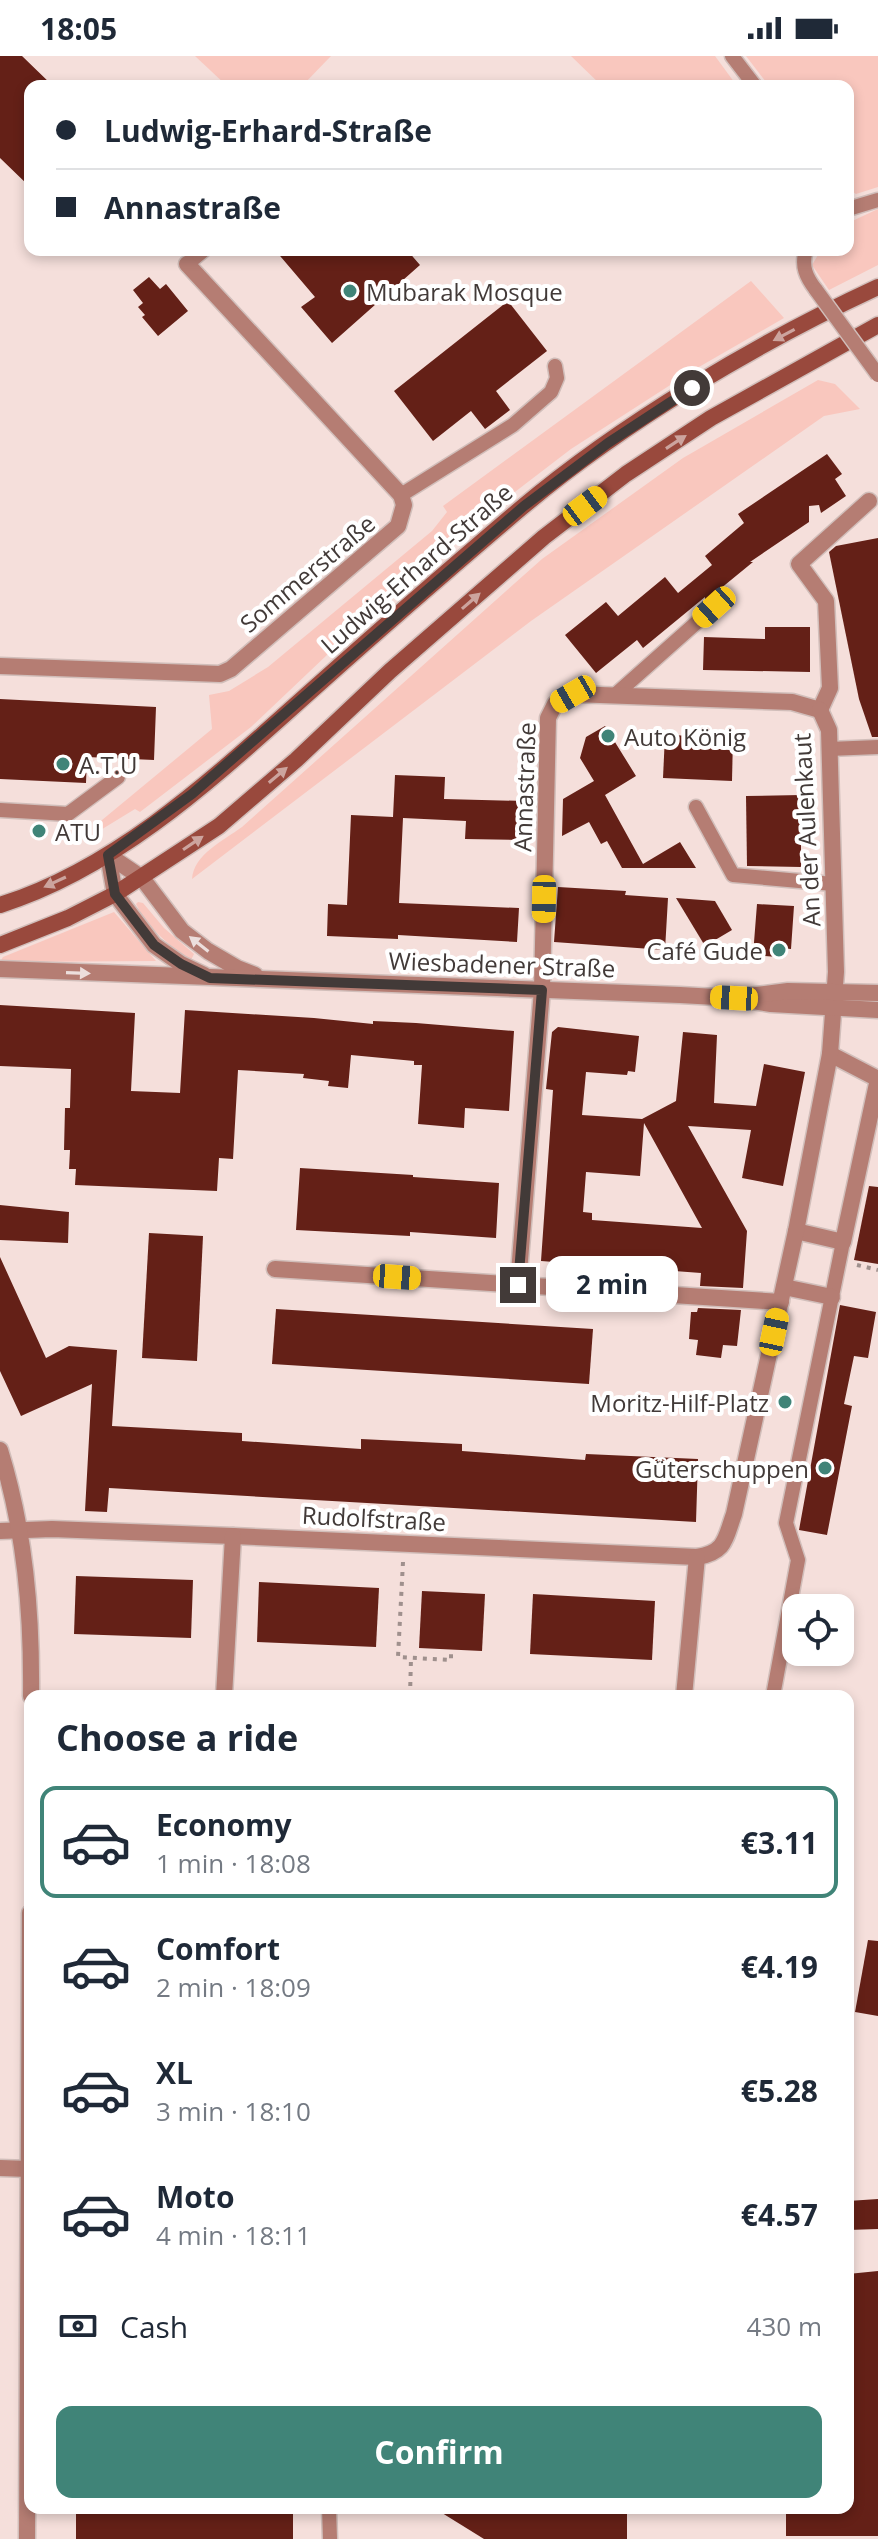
<!DOCTYPE html>
<html lang="en">
<head>
<meta charset="utf-8">
<style>
  :root { --surface:#fff; --page:#f2f2f3; --text:#1f2937; --muted:#747a83; --line:#e0e1e3; --accent:#408478 }
  body { margin:0; font-family:"Open Sans",sans-serif; background:var(--page); color:var(--text); height:100vh; display:flex; flex-direction:column; font-size:30px; white-space:nowrap }
  * { box-sizing:border-box; margin:0 }
  p { font-size:26px; color:var(--muted) }
  .icon { flex:none; width:44px; height:44px; fill:none; stroke:currentColor; stroke-width:2; stroke-linecap:round; stroke-linejoin:round }
  .map { position:relative; flex:1; overflow:hidden }
  .details { position:absolute; left:24px; top:1634px; width:830px; height:824px; display:flex; flex-direction:column; background:var(--surface); border-radius:16px; box-shadow:0 4px 12px #0003 }
  .details>* { flex:none }
  .guide { position:absolute; left:24px; top:24px; width:830px; height:176px; border-radius:16px; box-shadow:0 4px 12px #0003; display:grid; align-content:center; height:176px; padding:0 32px; background:var(--surface) }
  .fabs { position:absolute; left:782px; top:1538px; display:grid; gap:16px }
  .fabs a { display:grid; place-items:center; width:72px; height:72px; border-radius:16px; background:var(--surface); box-shadow:0 4px 12px #0003; font-size:40px }
  .end { position:absolute; width:36px; height:36px; margin:-18px; border:10px solid #423a38; background:#fff; box-shadow:0 0 0 4px #fff }
  .from { border-radius:50% }
  .bubble { position:absolute; height:56px; border-radius:16px; background:var(--surface); box-shadow:0 4px 12px #0003; font-size:26px; font-weight:700; line-height:56px; text-align:center }
  .car { position:absolute; width:24px; height:48px; margin:-24px -12px; border-radius:10px; box-shadow:0 0 6px 2px #0007; background:linear-gradient(#f5c518 24%,#345 0 40%,#f5c518 0 76%,#345 0 86%,#f5c518 0) }
  .guide b { display:flex; align-items:center; gap:28px; height:76px; font-size:30px }
  .guide b+b { border-top:2px solid var(--line) }
  .guide i { width:20px; height:20px; background:var(--text) }
  ul { padding:0; list-style:none }
  li { display:flex; align-items:center; gap:24px; height:112px; margin:0 16px 12px; padding:0 16px; border:4px solid transparent; border-radius:16px }
  li div { flex:1 }
  li b { display:block; font-size:30px }
  li em { font-style:normal; font-weight:700 }
  li.active { border-color:var(--accent) }
  li>.icon { width:72px; height:72px; stroke-width:1.5 }
  h2 { padding:0 32px; font-size:36px; line-height:96px }
  .pay { display:flex; align-items:center; gap:20px; height:88px; padding:0 32px; font-size:30px }
  .pay p { margin-inline-start:auto }
  .button { display:flex; gap:16px; margin-top:auto; padding:16px 32px }
  .button a { flex:1; height:92px; border-radius:16px; background:var(--accent); color:#fff; font-size:32px; font-weight:700; line-height:92px; text-align:center }
  .status { display:flex; justify-content:space-between; align-items:center; height:56px; padding:0 40px; background:var(--surface); direction:ltr }
  .status svg { height:22px; fill:currentColor }
  .map>svg:first-child { display:block }
  .green { fill:#f9c7be }
  .building { fill:#642017; fill-rule:evenodd }
  .lines { fill:none; stroke-linecap:round; stroke-linejoin:round }
  .service-casing { stroke:#d1beba; stroke-width:17 }
  .minor-casing { stroke:#d1beba; stroke-width:19 }
  .tertiary-casing { stroke:#d1beba; stroke-width:19 }
  .secondary-casing { stroke:#d1beba; stroke-width:19 }
  .path { stroke:#9f908d; stroke-width:4; stroke-dasharray:4 6; stroke-linecap:butt }
  .service { stroke:#b57d73; stroke-width:14 }
  .minor { stroke:#b57d73; stroke-width:16 }
  .tertiary { stroke:#b57d73; stroke-width:16 }
  .secondary { stroke:#99493d; stroke-width:16 }
  .service-bridge-casing { stroke:#d1beba; stroke-width:17; stroke-linecap:butt }
  .service-bridge { stroke:#b57d73; stroke-width:14 }
  .oneway { fill:#cca49e }
  .oneway2 { fill:#ecdedc }
  .route { stroke:#423a38; stroke-width:10 }
  .poi-dot { fill:#408478; stroke:#fff; stroke-width:3 }
  .labels { text-anchor:middle; dominant-baseline:central; stroke-width:8; stroke-linejoin:round; paint-order:stroke }
  .poi-label { font-size:24px; fill:#423a38; stroke:#fff; text-anchor:start }
  .street-label { font-size:24px; fill:#423a38; stroke:#fff }
</style>
</head>
<body>
<div class="status"><b>18:05</b><svg viewBox="0 0 49 12"><path d="M0 12V9h3v3zM5 12V6h3v6zM10 12V3h3v9zM15 12V0h3v12zM26 1h20v11H26zM47 4h2v5h-2z"/></svg></div>
<div class="map">
<svg width="878" height="2483" viewBox="0 0 878 2483">
  <rect width="100%" height="100%" fill="#f5dfdb"/>
  <g class="green">
    <path d="M195,0H331L302,30H227Z"/>
    <path d="M571,0H715L737,30H602Z"/>
    <path d="M746,0H878V131L856,138L848,133V30H769Z"/>
    <path d="M878,153V209L829,234L812,209L821,194H848V167Z"/>
    <path d="M751,225L784,262L692,315L571,393L468,472L367,561L251,671L140,756L135,753L99,775L96,769L212,673L209,639L229,635L268,611L432,475L447,456L443,450Z"/>
    <path d="M818,324L835,328L860,353L824,360L531,565L192,823C194,798 223,785 242,771L542,503L683,402Z"/>
    <path d="M138,846L143,847L164,872L194,898L191,904C169,889 148,873 136,848Z"/>
    <path d="M114,856L156,905L0,906L3,901Z"/>
  </g>
  <g class="building">
    <path d="M0,0H22L53,30H30V131L0,102Z"/>
    <path d="M275,194H407L420,209L332,287L301,251L315,241Z"/>
    <path d="M149,221L160,233L166,228L188,255L158,280L142,261L145,259L138,251L143,247L133,234Z"/>
    <path d="M508,245L547,295L496,335L510,354L485,373L471,355L433,385L394,335Z"/>
    <path d="M827,398L842,418L835,423L846,440L821,457L819,449L809,450V466L750,506H753L709,542L705,545V541L643,592L637,584L596,617L565,579L606,546L618,560L665,521L678,537L712,509L705,500L744,467L738,458Z"/>
    <path d="M878,482V681H872L859,643L829,496L836,490Z"/>
    <path d="M765,571H810V616L703,614L704,581L765,583Z"/>
    <path d="M0,643L156,651L154,704L87,701L86,727L0,723Z"/>
    <path d="M605,670L636,720L605,739L643,808L680,786L696,812H622L607,785L601,788L589,766L562,780L563,743L594,725L580,702L586,681Z"/>
    <path d="M665,679L733,681L732,725L663,722Z"/>
    <path d="M395,719L445,721L444,743L525,745V784L465,783L466,765L403,762L399,847L519,852L517,886L398,879V883L327,880L328,848L347,849L351,759L393,761Z"/>
    <path d="M801,739V811L747,810L746,740Z"/>
    <path d="M558,831L626,835L625,839L668,842L665,894L554,886Z"/>
    <path d="M676,842L715,845L732,874L705,890Z"/>
    <path d="M757,848L794,850L791,893L778,892L777,901L753,899Z"/>
    <path d="M0,949L135,957L131,1035L180,1037L185,954L314,962L373,968V965L416,967L514,975L509,1055L465,1052L464,1072L418,1068L422,1009H414V1005L351,999L348,1032L328,1030L329,1025L303,1022L304,1018L238,1014L233,1103L219,1102L217,1135L75,1129L76,1113H69L70,1094H64L65,1052H70L71,1013L0,1010Z"/>
    <path d="M558,971L639,980L635,1016L628,1015L627,1019L586,1016L582,1059L642,1063L676,1045L683,976L717,979L714,1047L756,1050L764,1008L805,1016L783,1130L742,1122L751,1074L688,1070L747,1175L743,1232L700,1230L701,1217L541,1205L553,1034L546,1033L552,976ZM644,1067L702,1172L592,1164V1157L583,1156L586,1116L640,1120Z"/>
    <path d="M300,1112L413,1119V1121L499,1127L496,1182L410,1176V1180L296,1174Z"/>
    <path d="M869,1130L878,1131V1208L854,1204Z"/>
    <path d="M0,1149L69,1156L68,1187L0,1184Z"/>
    <path d="M149,1177L203,1180L197,1305L142,1302Z"/>
    <path d="M0,1201L46,1302L69,1290L117,1294L112,1370L242,1377V1385L361,1393V1383L462,1388V1395L585,1404L586,1398L698,1403L696,1466L109,1432L107,1456L85,1455L92,1328L21,1360L0,1315Z"/>
    <path d="M840,1249L876,1256L868,1302L854,1300L844,1348L852,1350L827,1479L799,1474Z"/>
    <path d="M698,1252L741,1254L737,1290L723,1289L721,1302L696,1299L698,1284L689,1283L691,1256H697Z"/>
    <path d="M276,1253L593,1273L589,1328L272,1308Z"/>
    <path d="M76,1520L193,1524L191,1582L74,1578Z"/>
    <path d="M259,1526L379,1532L376,1591L257,1586Z"/>
    <path d="M422,1535L485,1538L482,1595L419,1592Z"/>
    <path d="M533,1538L655,1545L652,1604L530,1598Z"/>
    <path d="M868,1884L878,1885V1960L855,1956Z"/>
    <path d="M878,2143V2173L848,2174V2145Z"/>
    <path d="M878,2215V2480H786V2452H848V2218Z"/>
    <rect x="76" y="2452" width="217" height="31"/>
    <path d="M434,2452H627V2483H484Z"/>
  </g>
  <g class="lines">
    <defs>
      <g id="service">
        <path d="M732,0L755,30"/>
        <path d="M848,153L878,144"/>
        <path d="M806,194C801,210 806,221 816,234"/>
        <path d="M187,208L204,194"/>
        <path d="M401,439L513,369L551,336L557,322L555,310"/>
        <path d="M615,639L714,551"/>
        <path d="M829,693L878,691"/>
        <path d="M696,751L733,819L833,828"/>
        <path d="M0,754L68,758L118,721"/>
        <path d="M773,1640L798,1504L786,1467L843,1186"/>
        <path d="M329,2452L330,2483"/>
      </g>
      <g id="minor">
        <path d="M0,610L220,618L231,613L398,470L404,449L401,439L187,208"/>
        <path d="M820,654L830,632L826,545L799,508L869,445"/>
        <path d="M796,1175L843,1186L878,1023L830,998"/>
        <path d="M275,1213L781,1246"/>
        <path d="M518,1229L542,934L548,662L555,648L573,638L792,646L820,654"/>
        <path d="M784,1231L832,1241"/>
        <path d="M0,1475L52,1473L233,1480L697,1501C726,1496 725,1483 734,1458L796,1175L830,998L836,916L829,674L820,654"/>
        <path d="M224,1640L233,1480"/>
        <path d="M684,1640L697,1501"/>
        <path d="M0,2112L29,2113"/>
      </g>
      <g id="tertiary">
        <path d="M108,799L142,822L182,875L208,895L237,912L255,919"/>
        <path d="M108,799L115,838L154,889L181,908L204,919"/>
        <path d="M0,913L680,939L734,942L771,948L878,954"/>
        <path d="M748,940L788,935L878,937"/>
        <path d="M0,1394C25,1475 32,1556 31,1640"/>
        <path d="M27,2483L30,1857"/>
      </g>
      <g id="secondary">
        <path d="M0,849C124,810 224,712 320,627C386,568 453,510 520,453C622,367 757,287 878,231"/>
        <path d="M0,889L68,862L115,838L219,770L296,704L390,615L544,481L626,418L711,362L878,269"/>
      </g>
    </defs>
    <use href="#service" class="service-casing"/>
    <use href="#minor" class="minor-casing"/>
    <use href="#tertiary" class="tertiary-casing"/>
    <use href="#secondary" class="secondary-casing"/>
    <g class="path">
      <path d="M857,1209L878,1214"/>
      <path d="M403,1506L398,1601L451,1604V1594"/>
      <path d="M410,1640L411,1602"/>
    </g>
    <use href="#service" class="service"/>
    <use href="#minor" class="minor"/>
    <use href="#tertiary" class="tertiary"/>
    <use href="#secondary" class="secondary"/>
    <defs>
      <path id="service-bridge" d="M816,234L878,319"/>
    </defs>
    <use href="#service-bridge" class="service-bridge-casing"/>
    <use href="#service-bridge" class="service-bridge"/>
  </g>
  <defs><path id="oneway-solid" d="M-6-.8H1V-3.2L6.5 0L1 3.2V.8H-6Z" transform="scale(2)"/></defs>
  <g class="oneway">
    <use href="#oneway-solid" transform="translate(784 279) rotate(152)"/>
    <use href="#oneway-solid" transform="translate(676 386) rotate(-33)"/>
    <use href="#oneway-solid" transform="translate(471 545) rotate(-41)"/>
    <use href="#oneway-solid" transform="translate(278 719) rotate(-40)"/>
    <use href="#oneway-solid" transform="translate(193 787) rotate(-34)"/>
    <use href="#oneway-solid" transform="translate(55 826) rotate(155)"/>
  </g>
  <g class="oneway2">
    <use href="#oneway-solid" transform="translate(199 888) rotate(-142)"/>
    <use href="#oneway-solid" transform="translate(78 917) rotate(2)"/>
  </g>
  <g class="lines">
    <path class="route" d="M518,1229L542,934L210,922L181,908L154,889L115,838L108,799L192,738L524,450L608,387L692,332"/>
  </g>
  <g class="poi-dot">
    <circle cx="350" cy="235" r="8"/>
    <circle cx="608" cy="680" r="8"/>
    <circle cx="63" cy="708" r="8"/>
    <circle cx="39" cy="775" r="8"/>
    <circle cx="779" cy="894" r="8"/>
    <circle cx="785" cy="1346" r="8"/>
    <circle cx="825" cy="1412" r="8"/>
  </g>
  <g class="labels">
    <g class="poi-label">
      <text x="366" y="235">Mubarak Mosque</text>
      <text x="624" y="680">Auto König</text>
      <text x="79" y="708">A.T.U</text>
      <text x="55" y="775">ATU</text>
      <text x="763" y="894" text-anchor="end">Café Gude</text>
      <text x="769" y="1346" text-anchor="end">Moritz-Hilf-Platz</text>
      <text x="809" y="1412" text-anchor="end">Güterschuppen</text>
    </g>
    <g class="street-label">
      <text transform="translate(416 512) rotate(-41)">Ludwig-Erhard-Straße</text>
      <text transform="translate(307 517) rotate(-40)">Sommerstraße</text>
      <text transform="translate(524 731) rotate(-88)">Annastraße</text>
      <text transform="translate(806 774) rotate(-93)">An der Aulenkaut</text>
      <text transform="translate(502 908) rotate(2)">Wiesbadener Straße</text>
      <text transform="translate(374 1462) rotate(3)">Rudolfstraße</text>
    </g>
  </g>
</svg>
<div class="fabs">
<a><svg class="icon" aria-label="locate" viewBox="0 0 24 24"><circle cx="12" cy="12" r="6"/><path d="M12 2v4M12 18v4M2 12h4M18 12h4"/></svg></a>
</div>
<i class="end from" style="left:692px;top:332px"></i>
<i class="end" style="left:518px;top:1229px"></i>
<div class="bubble" style="left:546px;top:1200px;width:132px">2 min</div>
<i class="car" style="left:585px;top:450px;rotate:53deg"></i>
<i class="car" style="left:714px;top:551px;rotate:228deg"></i>
<i class="car" style="left:573px;top:638px;rotate:240deg"></i>
<i class="car" style="left:544px;top:843px;rotate:181deg"></i>
<i class="car" style="left:734px;top:942px;rotate:273deg"></i>
<i class="car" style="left:397px;top:1221px;rotate:94deg"></i>
<i class="car" style="left:774px;top:1276px;rotate:12deg"></i>
<div class="guide">
<b><i class="from"></i>Ludwig-Erhard-Straße</b>
<b><i></i>Annastraße</b>
</div>
<section class="details">
<h2>Choose a ride</h2>
<ul>
<li class="active"><svg class="icon" aria-label="car" viewBox="0 0 24 24"><path d="M5 17H2v-5l4-1 3-4h7l3 4 3 1v5h-3M9 17h6M6 11h13"/><circle cx="7" cy="17" r="2"/><circle cx="17" cy="17" r="2"/></svg><div><b>Economy</b><p>1 min · 18:08</p></div><em>€3.11</em></li>
<li><svg class="icon" aria-label="car" viewBox="0 0 24 24"><path d="M5 17H2v-5l4-1 3-4h7l3 4 3 1v5h-3M9 17h6M6 11h13"/><circle cx="7" cy="17" r="2"/><circle cx="17" cy="17" r="2"/></svg><div><b>Comfort</b><p>2 min · 18:09</p></div><em>€4.19</em></li>
<li><svg class="icon" aria-label="car" viewBox="0 0 24 24"><path d="M5 17H2v-5l4-1 3-4h7l3 4 3 1v5h-3M9 17h6M6 11h13"/><circle cx="7" cy="17" r="2"/><circle cx="17" cy="17" r="2"/></svg><div><b>XL</b><p>3 min · 18:10</p></div><em>€5.28</em></li>
<li><svg class="icon" aria-label="car" viewBox="0 0 24 24"><path d="M5 17H2v-5l4-1 3-4h7l3 4 3 1v5h-3M9 17h6M6 11h13"/><circle cx="7" cy="17" r="2"/><circle cx="17" cy="17" r="2"/></svg><div><b>Moto</b><p>4 min · 18:11</p></div><em>€4.57</em></li>
</ul>
<div class="pay"><svg class="icon" aria-label="cash" viewBox="0 0 24 24"><path d="M3 7h18v10H3z"/><circle cx="12" cy="12" r="2"/></svg>Cash<p>430 m</p></div>
<div class="button"><a>Confirm</a></div>
</section>
</div>
</body>
</html>
